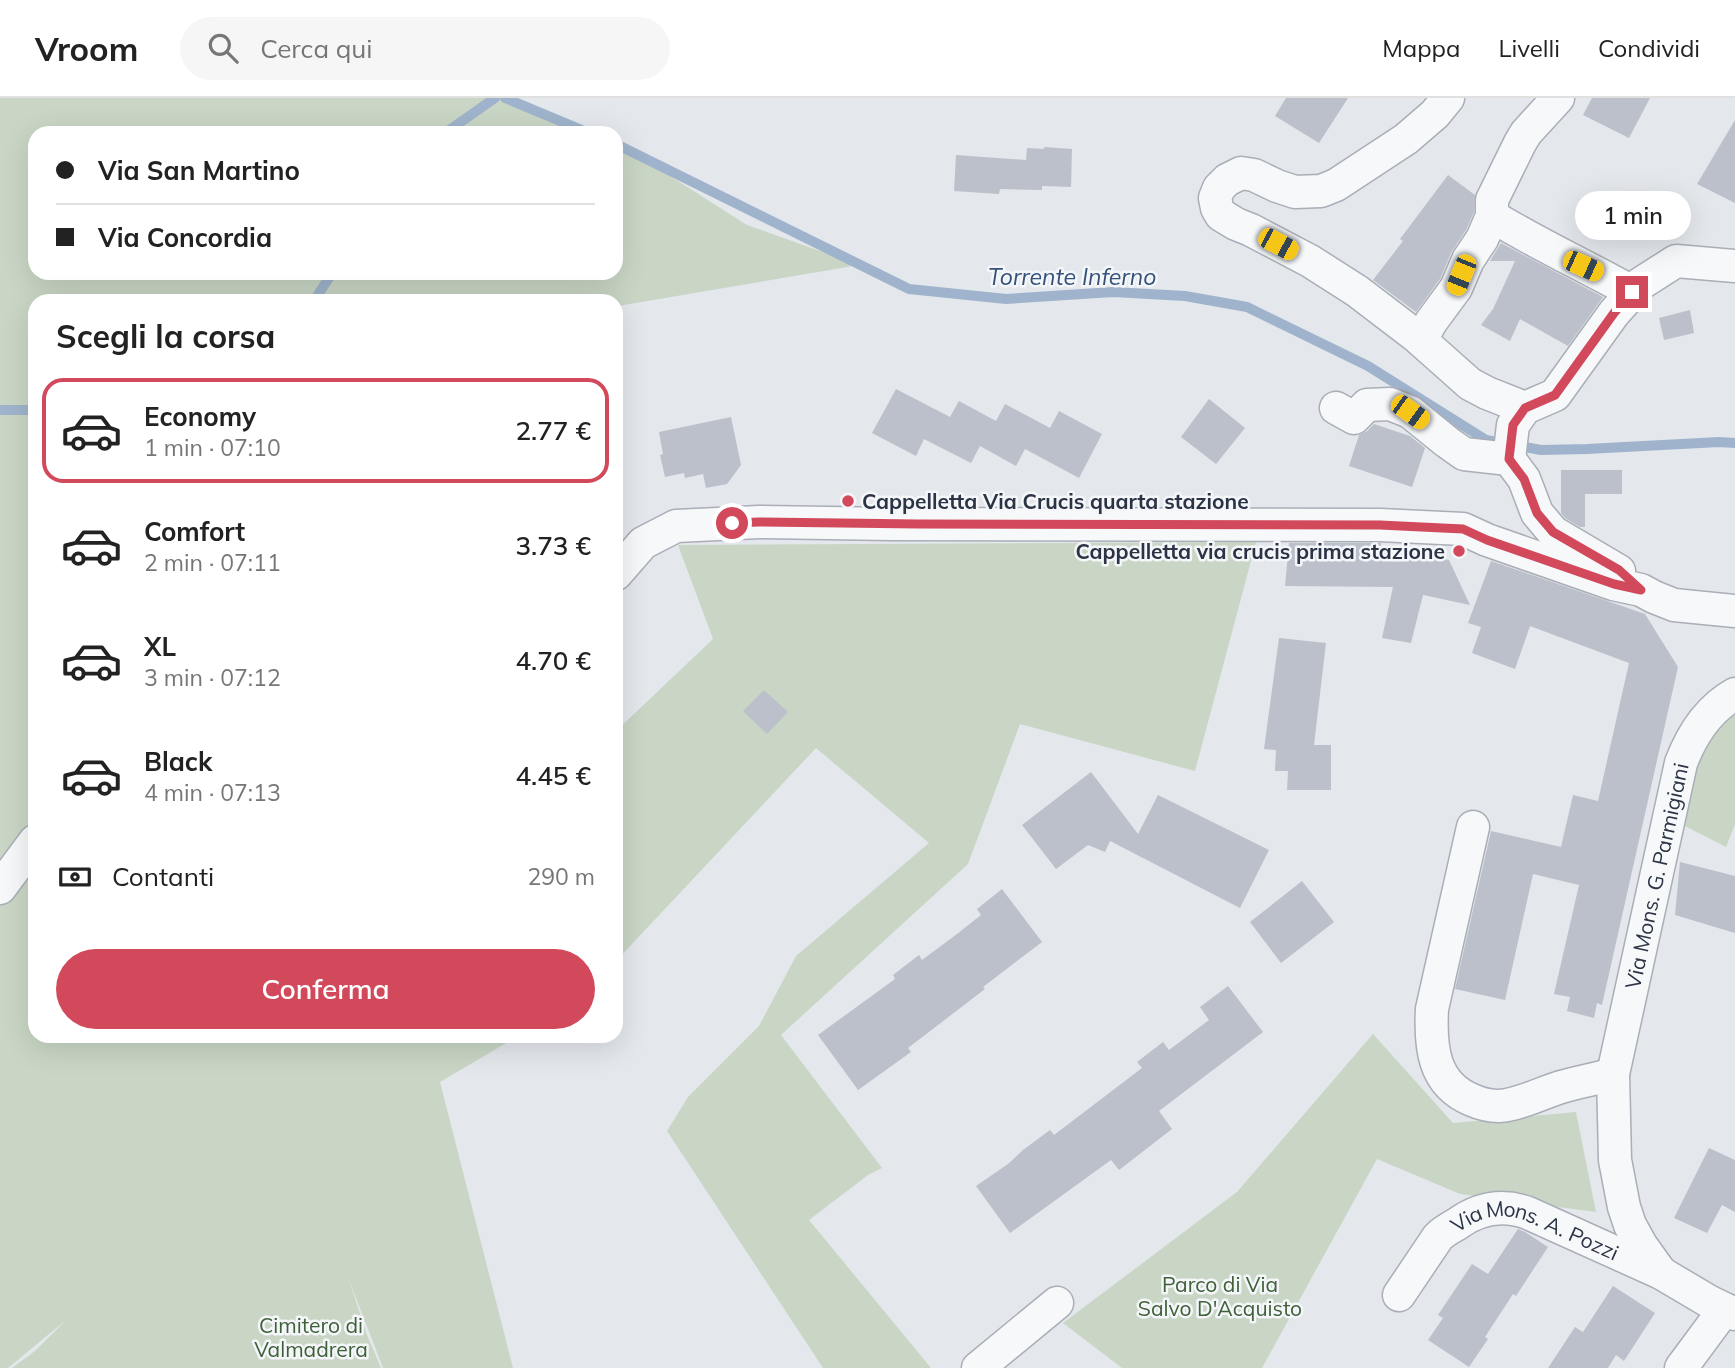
<!DOCTYPE html>
<html lang="it">
<head>
<meta charset="utf-8">
<style>
  :root { --surface:#fff; --page:#f6f6f6; --text:#222; --muted:#767676; --line:#e0e0e0; --accent:#d1495b }
  body { margin:0; font-family:Mulish,sans-serif; background:var(--page); color:var(--text); height:100vh; display:flex; flex-direction:column; font-size:26px; white-space:nowrap }
  * { box-sizing:border-box; margin:0 }
  p { font-size:23px; color:var(--muted) }
  .icon { flex:none; width:38px; height:38px; fill:none; stroke:currentColor; stroke-width:2; stroke-linecap:round; stroke-linejoin:round }
  .map { position:relative; flex:1; overflow:hidden }
  .side { position:absolute; left:28px; top:196px; width:595px; height:749px; display:flex; flex-direction:column; background:var(--surface); border-radius:21px; box-shadow:0 7px 28px #0002 }
  .side>* { flex:none }
  .top-card { position:absolute; left:28px; top:28px; width:595px; height:154px; border-radius:21px; box-shadow:0 7px 28px #0002; display:grid; align-content:center; height:154px; padding:0 28px; background:var(--surface) }
  .end { position:absolute; width:32px; height:32px; margin:-16px; border:9px solid #d1495b; background:#fff; box-shadow:0 0 0 4px #fff }
  .from { border-radius:50% }
  .bubble { position:absolute; height:49px; border-radius:24px; background:var(--surface); box-shadow:0 7px 28px #0002; font-size:23px; font-weight:600; line-height:49px; text-align:center }
  .car { position:absolute; width:21px; height:42px; margin:-21px -10px; border-radius:9px; box-shadow:0 0 5px 2px #0007; background:linear-gradient(#f5c518 24%,#345 0 40%,#f5c518 0 76%,#345 0 86%,#f5c518 0) }
  .top-card b { display:flex; align-items:center; gap:24px; height:66px; font-size:26px }
  .top-card b+b { border-top:2px solid var(--line) }
  .top-card i { width:18px; height:18px; background:var(--text) }
  ul { padding:0; list-style:none }
  li { display:flex; align-items:center; gap:21px; height:105px; margin:0 14px 10px; padding:0 14px; border:4px solid transparent; border-radius:21px }
  li div { flex:1 }
  li b { display:block; font-size:26px }
  li em { font-style:normal; font-weight:600 }
  li.selected { border-color:var(--accent) }
  li>.icon { width:63px; height:63px; stroke-width:1.5 }
  h2 { padding:0 28px; font-size:32px; line-height:84px }
  .pay { display:flex; align-items:center; gap:18px; height:77px; padding:0 28px; font-size:26px }
  .pay p { margin-inline-start:auto }
  .cta { display:flex; gap:14px; margin-top:auto; padding:14px 28px }
  .cta a { flex:1; height:80px; border-radius:42px; background:var(--accent); color:#fff; font-size:28px; font-weight:600; line-height:80px; text-align:center }
  header { display:flex; align-items:center; gap:42px; box-sizing:border-box; height:98px; padding:0 35px; background:var(--surface); border-bottom:2px solid var(--line) }
  header strong { font-size:33px }
  nav { display:flex; gap:38px; margin-inline-start:auto; font-size:24px }
  .search { width:490px; height:63px; background:var(--page); display:flex; align-items:center; gap:18px; box-sizing:border-box; padding:0 24px; border-radius:38px; color:var(--muted); font-size:26px }
  .map>svg:first-child { display:block }
  .green { fill:#c9d6c5 }
  .lines { fill:none; stroke-linecap:round; stroke-linejoin:round }
  .stream { stroke:#9fb4cc; stroke-width:10 }
  .building { fill:#bbc0ca }
  .minor-casing { stroke:#a9aeb7; stroke-width:35 }
  .minor { stroke:#f7f8fa; stroke-width:32 }
  .route { stroke:#d1495b; stroke-width:9 }
  .poi-dot { fill:#d1495b; stroke:#f4f6f9; stroke-width:2.5 }
  .labels { text-anchor:middle; dominant-baseline:central; stroke-width:5; stroke-linejoin:round; paint-order:stroke }
  .poi-label { font-size:21px; font-weight:bold; fill:#2b3445; stroke:#f4f6f9; text-anchor:start }
  .street-label { font-size:21px; fill:#2b3445; stroke:#f4f6f9 }
  .park-label { font-size:21px; fill:#3f6138; stroke:#f4f6f9 }
  .water-label { font-size:23px; font-style:italic; fill:#34527a; stroke:#f4f6f9 }
</style>
</head>
<body>
<header>
<strong>Vroom</strong>
<div class="search"><svg class="icon" aria-label="search" viewBox="0 0 24 24"><circle cx="10" cy="10" r="6"/><path d="M15 15l6 6"/></svg>Cerca qui</div>
<nav><a>Mappa</a><a>Livelli</a><a>Condividi</a></nav>
</header>
<div class="map">
<svg width="1735" height="1270" viewBox="0 0 1735 1270">
  <rect width="100%" height="100%" fill="#e4e7ec"/>
  <g class="green">
    <path d="M0,0H505L589,35H35V175H616V46L626,50L747,127L859,167L618,208L616,214V203H35V938H518L440,984L513,1270H383L349,1182L367,1237L381,1270H12L35,1253L66,1222L8,1270H0Z"/>
    <path d="M1256,444L1195,673L1020,626L968,766L781,937L882,1070L868,1077L809,1122L931,1270H823L667,1033L688,999L759,928L796,858L929,745L816,650L616,863V633L713,541L678,447Z"/>
    <path d="M1735,597V726L1726,749L1681,726L1686,653Z"/>
    <path d="M1373,936L1453,1025L1576,1014L1596,1114L1460,1096L1377,1061L1262,1270H1122L1063,1225L1237,1094Z"/>
  </g>
  <g class="lines">
    <g class="stream">
      <path d="M505,0L589,35"/>
      <path d="M445,35L495,0"/>
      <path d="M616,46L909,191L1006,201L1113,194L1185,198L1247,209L1368,268L1486,342L1541,352L1587,351L1719,344L1735,345"/>
      <path d="M314,203L332,175"/>
      <path d="M0,312H35"/>
    </g>
  </g>
  <g class="building">
    <path d="M1286,0H1348L1319,45L1275,18Z"/>
    <path d="M1592,0H1650L1629,40L1583,17Z"/>
    <path d="M1735,22V105L1697,86Z"/>
    <path d="M1044,49L1072,51L1071,89L1042,88V92L1000,91L999,96L954,93L956,57L1026,62L1027,50L1044,51Z"/>
    <path d="M1448,77L1475,97L1474,114L1466,132L1451,155L1440,181L1416,214L1373,182L1403,143L1400,141Z"/>
    <path d="M1501,145L1603,199L1568,248L1520,221L1510,243L1481,227L1493,211L1515,163H1490Z"/>
    <path d="M1690,212L1694,235L1664,242L1659,220Z"/>
    <path d="M896,291L950,319L959,303L996,323L1005,306L1050,330L1059,313L1102,336L1079,380L1025,351L1016,368L980,348L971,365L924,341L916,358L872,335Z"/>
    <path d="M1209,301L1245,330L1216,366L1181,339Z"/>
    <path d="M731,319L741,367L727,386L706,390L703,376L685,380L684,375L665,379L660,357L663,356L659,334Z"/>
    <path d="M1374,326L1410,338L1425,350L1412,389L1349,368L1359,337L1367,333Z"/>
    <path d="M1561,372H1622V396H1585V429H1580L1565,420L1561,415Z"/>
    <path d="M1289,445H1381V449L1408,452L1449,462L1470,507L1423,497L1411,545L1382,540L1393,489L1285,488Z"/>
    <path d="M1491,463L1645,516L1678,569L1602,907L1597,905L1594,920L1567,913L1570,899L1554,896L1579,787L1533,776L1505,902L1455,891L1491,733L1561,749L1573,697L1598,703L1629,565L1530,528L1515,571L1472,555L1481,529L1468,525Z"/>
    <path d="M1279,540L1326,545L1314,647H1331V692H1287L1288,673H1275L1276,652L1264,651Z"/>
    <path d="M764,592L788,614L767,636L743,613Z"/>
    <path d="M1091,674L1138,736L1158,697L1269,752L1240,810L1110,743L1105,754L1088,747L1056,771L1022,727Z"/>
    <path d="M1680,764L1735,778V835L1675,817Z"/>
    <path d="M1302,783L1334,824L1281,865L1250,824Z"/>
    <path d="M1002,791L1042,844L983,889L985,891L908,950L911,954L858,992L818,937L895,881L893,877L919,857L922,862L957,836L981,817L977,811Z"/>
    <path d="M1228,888L1263,934L1159,1013L1172,1031L1119,1072L1111,1062L1010,1135L976,1088L1008,1066L1023,1052L1050,1032L1054,1037L1142,970L1137,964L1163,944L1169,952L1209,922L1200,909Z"/>
    <path d="M1709,1050L1735,1062V1114L1722,1107L1707,1135L1674,1120Z"/>
    <path d="M1518,1131L1525,1134L1548,1149L1516,1198L1513,1196L1485,1239L1488,1241L1469,1269L1428,1242L1443,1220L1438,1217L1472,1166L1488,1176Z"/>
    <path d="M1613,1188L1655,1215L1624,1263L1616,1257L1608,1270H1548L1575,1229L1583,1234Z"/>
  </g>
  <g class="lines">
    <defs>
      <g id="minor">
        <path d="M1448,0L1435,16L1406,41L1336,87L1321,93L1295,94L1277,88L1254,77L1241,75L1227,82L1219,90L1215,100L1217,110L1221,117L1236,126L1251,132L1310,163L1357,193L1416,238L1470,286L1487,295L1525,310"/>
        <path d="M1492,118C1537,146 1586,168 1632,194"/>
        <path d="M1421,242L1431,224L1456,190L1468,162L1482,141L1492,118V102L1520,45L1526,35L1558,0"/>
        <path d="M1336,310L1354,320L1367,307L1390,306L1410,314L1447,344L1464,356L1509,361L1524,381L1537,415L1553,434L1619,473"/>
        <path d="M1509,361L1513,327L1525,310L1555,297L1614,215L1640,186L1676,163L1735,168"/>
        <path d="M616,476L643,445L676,428L759,424L892,426L1380,427L1463,431L1487,442L1613,486L1641,492L1654,499L1674,507L1735,513"/>
        <path d="M1473,729L1432,911C1430,949 1433,986 1472,1002C1481,1006 1490,1008 1499,1008C1518,1007 1542,995 1561,989C1578,984 1596,981 1613,976"/>
        <path d="M0,790L35,743"/>
        <path id="s1" d="M1661,1175L1641,1147L1630,1127L1624,1109L1615,1062L1613,976L1681,665C1692,636 1708,611 1735,596"/>
        <path id="s2" d="M1399,1197L1438,1139C1444,1133 1450,1130 1457,1126C1479,1110 1503,1106 1528,1115L1661,1175L1710,1204L1735,1216"/>
        <path d="M978,1270L1057,1205"/>
        <path d="M1681,1270L1724,1212"/>
      </g>
    </defs>
    <use href="#minor" class="minor-casing"/>
    <use href="#minor" class="minor"/>
  </g>
  <g class="lines">
    <path class="route" d="M732,425L759,424L918,426L1380,427L1463,431L1487,442L1614,486L1641,492L1619,472L1553,434L1537,415L1524,381L1509,361L1513,327L1525,310L1555,297L1614,215L1632,194"/>
  </g>
  <g class="poi-dot">
    <circle cx="848" cy="403" r="7"/>
    <circle cx="1459" cy="453" r="7"/>
  </g>
  <g class="labels">
    <g class="poi-label">
      <text x="862" y="403">Cappelletta Via Crucis quarta stazione</text>
      <text x="1445" y="453" text-anchor="end">Cappelletta via crucis prima stazione</text>
    </g>
    <g class="street-label">
      <text stroke="none"><textPath href="#s1" startOffset="413">Via Mons. G. Parmigiani</textPath></text>
      <text stroke="none"><textPath href="#s2" startOffset="177">Via Mons. A. Pozzi</textPath></text>
    </g>
    <g class="park-label">
      <text x="1220" y="1186">Parco di Via<tspan x="1220" dy="24">Salvo D'Acquisto</tspan></text>
      <text x="311" y="1227">Cimitero di<tspan x="311" dy="24">Valmadrera</tspan></text>
    </g>
    <g class="water-label">
      <text x="1072" y="178">Torrente Inferno</text>
    </g>
  </g>
</svg>
<i class="end from" style="left:732px;top:425px"></i>
<i class="end" style="left:1632px;top:194px"></i>
<div class="bubble" style="left:1575px;top:93px;width:116px">1 min</div>
<i class="car" style="left:1278px;top:146px;rotate:118deg"></i>
<i class="car" style="left:1583px;top:168px;rotate:114deg"></i>
<i class="car" style="left:1461px;top:177px;rotate:202deg"></i>
<i class="car" style="left:1410px;top:314px;rotate:126deg"></i>
<div class="top-card">
<b><i class="from"></i>Via San Martino</b>
<b><i></i>Via Concordia</b>
</div>
<section class="side">
<h2>Scegli la corsa</h2>
<ul>
<li class="selected"><svg class="icon" aria-label="car" viewBox="0 0 24 24"><path d="M5 17H2v-5l4-1 3-4h7l3 4 3 1v5h-3M9 17h6M6 11h13"/><circle cx="7" cy="17" r="2"/><circle cx="17" cy="17" r="2"/></svg><div><b>Economy</b><p>1 min · 07:10</p></div><em>2.77 €</em></li>
<li><svg class="icon" aria-label="car" viewBox="0 0 24 24"><path d="M5 17H2v-5l4-1 3-4h7l3 4 3 1v5h-3M9 17h6M6 11h13"/><circle cx="7" cy="17" r="2"/><circle cx="17" cy="17" r="2"/></svg><div><b>Comfort</b><p>2 min · 07:11</p></div><em>3.73 €</em></li>
<li><svg class="icon" aria-label="car" viewBox="0 0 24 24"><path d="M5 17H2v-5l4-1 3-4h7l3 4 3 1v5h-3M9 17h6M6 11h13"/><circle cx="7" cy="17" r="2"/><circle cx="17" cy="17" r="2"/></svg><div><b>XL</b><p>3 min · 07:12</p></div><em>4.70 €</em></li>
<li><svg class="icon" aria-label="car" viewBox="0 0 24 24"><path d="M5 17H2v-5l4-1 3-4h7l3 4 3 1v5h-3M9 17h6M6 11h13"/><circle cx="7" cy="17" r="2"/><circle cx="17" cy="17" r="2"/></svg><div><b>Black</b><p>4 min · 07:13</p></div><em>4.45 €</em></li>
</ul>
<div class="pay"><svg class="icon" aria-label="cash" viewBox="0 0 24 24"><path d="M3 7h18v10H3z"/><circle cx="12" cy="12" r="2"/></svg>Contanti<p>290 m</p></div>
<div class="cta"><a>Conferma</a></div>
</section>
</div>
</body>
</html>
